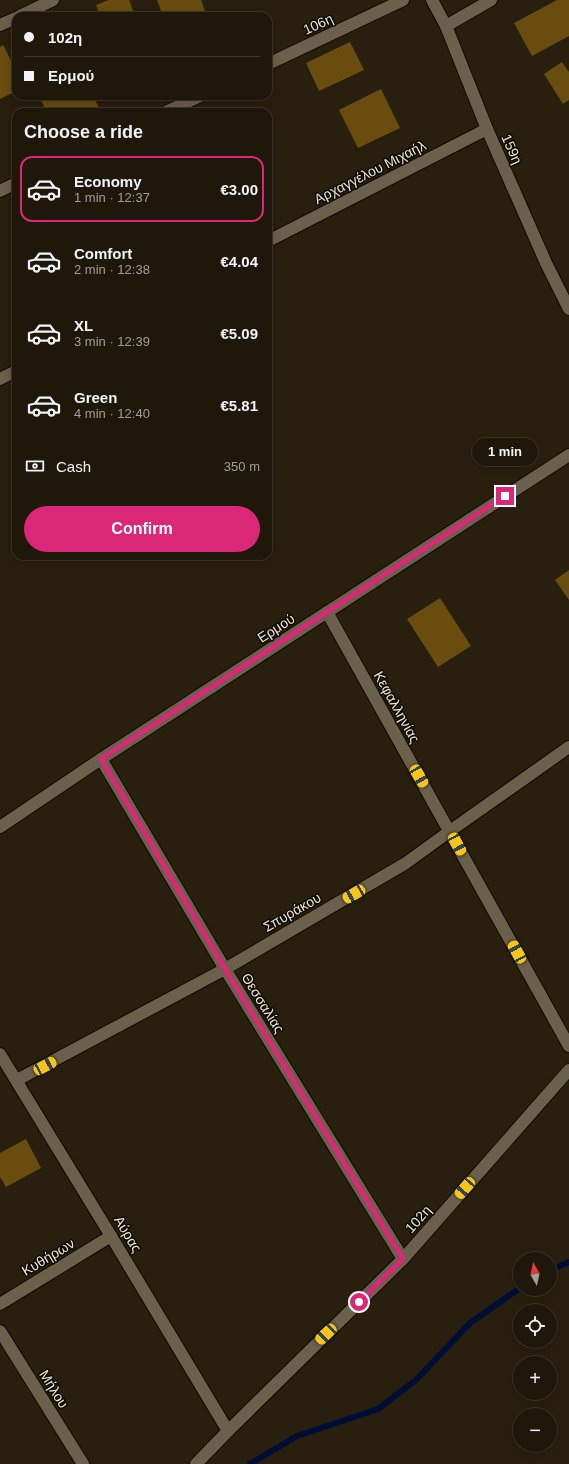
<!DOCTYPE html>
<html lang="en">
<head>
<meta charset="utf-8">
<style>
  :root { --surface:#1f170a; --page:#272013; --text:#f1f3f6; --muted:#a19f9c; --line:#3c362b; --accent:#db2777 }
  body { margin:0; font-family:Arial,sans-serif; background:var(--page); color:var(--text); height:100vh; display:flex; flex-direction:column; font-size:15px; white-space:nowrap }
  * { box-sizing:border-box; margin:0 }
  p { font-size:13px; color:var(--muted) }
  .icon { flex:none; width:22px; height:22px; fill:none; stroke:currentColor; stroke-width:2; stroke-linecap:round; stroke-linejoin:round }
  .map { position:relative; flex:1; overflow:hidden }
  .side { position:absolute; left:12px; top:108px; width:260px; height:452px; display:flex; flex-direction:column; background:var(--surface); border-radius:12px; box-shadow:0 2px 10px #0003,0 0 0 1px var(--line) }
  .side>* { flex:none }
  .guide { position:absolute; left:12px; top:12px; width:260px; height:88px; border-radius:12px; box-shadow:0 2px 10px #0003,0 0 0 1px var(--line); display:grid; align-content:center; height:88px; padding:0 12px; background:var(--surface) }
  .needle { width:26px; rotate:351deg }
  .tools { position:absolute; left:513px; top:1252px; display:grid; gap:8px }
  .tools a { display:grid; place-items:center; width:44px; height:44px; border-radius:50%; background:var(--surface); box-shadow:0 2px 10px #0003,0 0 0 1px var(--line); font-size:20px }
  .end { position:absolute; width:18px; height:18px; margin:-9px; border:5px solid #db2777; background:#fff; box-shadow:0 0 0 2px #fff }
  .from { border-radius:50% }
  .bubble { position:absolute; height:28px; border-radius:14px; background:var(--surface); box-shadow:0 2px 10px #0003,0 0 0 1px var(--line); font-size:13px; font-weight:800; line-height:28px; text-align:center }
  .car { position:absolute; width:12px; height:24px; margin:-12px -6px; border-radius:5px; box-shadow:0 0 3px 1px #0007; background:linear-gradient(#f5c518 24%,#345 0 40%,#f5c518 0 76%,#345 0 86%,#f5c518 0) }
  .guide b { display:flex; align-items:center; gap:14px; height:38px; font-size:15px }
  .guide b+b { border-top:1px solid var(--line) }
  .guide i { width:10px; height:10px; background:var(--text) }
  ul { padding:0; list-style:none }
  li { display:flex; align-items:center; gap:12px; height:66px; margin:0 8px 6px; padding:0 4px; border:2px solid transparent; border-radius:12px }
  li div { flex:1 }
  li b { display:block; font-size:15px }
  li em { font-style:normal; font-weight:800 }
  li.current { border-color:var(--accent) }
  li>.icon { width:36px; height:36px; stroke-width:1.5 }
  h2 { padding:0 12px; font-size:18px; line-height:48px }
  .pay { display:flex; align-items:center; gap:10px; height:44px; padding:0 12px; font-size:15px }
  .pay p { margin-inline-start:auto }
  .action { display:flex; gap:8px; margin-top:auto; padding:8px 12px }
  .action a { flex:1; height:46px; border-radius:24px; background:var(--accent); color:#fff; font-size:16px; font-weight:800; line-height:46px; text-align:center }
  .map>svg:first-child { display:block }
  .lines { fill:none; stroke-linecap:round; stroke-linejoin:round }
  .stream { stroke:#000d35; stroke-width:6 }
  .building { fill:#694d0f }
  .street-casing { stroke:#110900; stroke-width:14 }
  .street { stroke:#6b604c; stroke-width:12 }
  .route { stroke:#db2777; stroke-width:5 }
  .labels { text-anchor:middle; dominant-baseline:central; stroke-width:3; stroke-linejoin:round; paint-order:stroke }
  .street-label { font-size:14px; fill:#ece6da; stroke:#0e0a04 }
</style>
</head>
<body>
<div class="map">
<svg width="569" height="1464" viewBox="0 0 569 1464">
  <rect width="100%" height="100%" fill="#291f0e"/>
  <g class="lines">
    <g class="stream">
      <path d="M550,1270L569,1262"/>
      <path d="M250,1464L297,1436L378,1409L416,1380L470,1323L520,1288"/>
    </g>
  </g>
  <g class="building">
    <path d="M109,0H129L135,16H100L96,5Z"/>
    <path d="M157,0H201L205,11L192,16H163Z"/>
    <path d="M557,0H569V36L532,56L514,23Z"/>
    <path d="M350,42L364,70L319,91L306,63Z"/>
    <path d="M3,45L16,70V91L0,99V47Z"/>
    <path d="M562,62L569,72V100L563,104L544,74Z"/>
    <path d="M381,89L400,128L358,148L339,110Z"/>
    <path d="M45,96H93L101,112H47L40,98Z"/>
    <path d="M569,570V600L555,580Z"/>
    <path d="M440,598L471,646L438,667L407,619Z"/>
    <path d="M26,1139L41,1168L6,1187L0,1177V1153Z"/>
  </g>
  <g class="lines">
    <defs>
      <g id="street">
        <path d="M432,0L446,26L487,129L546,263L569,309"/>
        <path d="M20,16L53,0"/>
        <path d="M0,25L16,18"/>
        <path d="M446,26L491,0"/>
        <path d="M268,64L403,0"/>
        <path d="M166,112L200,96"/>
        <path d="M0,191L16,183"/>
        <path d="M268,241L487,129"/>
        <path d="M0,379L16,371"/>
        <path d="M327,612L569,1046"/>
        <path d="M101,759L225,969L403,1259"/>
        <path d="M0,827L101,759L569,455"/>
        <path d="M0,1054L111,1236L228,1431"/>
        <path d="M17,1080L225,969L406,863L450,831L569,747"/>
        <path d="M0,1304L111,1236"/>
        <path d="M0,1331L83,1464"/>
        <path d="M196,1464L228,1431L403,1259L569,1070"/>
      </g>
    </defs>
    <use href="#street" class="street-casing"/>
    <use href="#street" class="street"/>
  </g>
  <g class="lines">
    <path class="route" d="M359,1302L403,1259L225,969L101,759L505,496"/>
  </g>
  <g class="labels">
    <g class="street-label">
      <text transform="translate(318 24) rotate(-25)">106η</text>
      <text transform="translate(512 149) rotate(66)">159η</text>
      <text transform="translate(370 172) rotate(-27)">Αρχαγγέλου Μιχαήλ</text>
      <text transform="translate(276 628) rotate(-33)">Ερμού</text>
      <text transform="translate(397 707) rotate(61)">Κεφαλληνίας</text>
      <text transform="translate(292 912) rotate(-30)">Σπυράκου</text>
      <text transform="translate(263 1003) rotate(58)">Θεσσαλίας</text>
      <text transform="translate(418 1219) rotate(-49)">102η</text>
      <text transform="translate(128 1234) rotate(59)">Αύρας</text>
      <text transform="translate(48 1257) rotate(-31)">Κυθήρων</text>
      <text transform="translate(54 1389) rotate(58)">Μήλου</text>
    </g>
  </g>
</svg>
<div class="tools">
<a><svg class="needle" viewBox="-14 -14 28 28"><path d="M0-13l5 13h-10z" fill="#e53935"/><path d="M0 13l5-13h-10z" fill="#a19f9c"/></svg></a>
<a><svg class="icon" aria-label="locate" viewBox="0 0 24 24"><circle cx="12" cy="12" r="6"/><path d="M12 2v4M12 18v4M2 12h4M18 12h4"/></svg></a>
<a>+</a>
<a>−</a>
</div>
<i class="end from" style="left:359px;top:1302px"></i>
<i class="end" style="left:505px;top:496px"></i>
<div class="bubble" style="left:472px;top:438px;width:66px">1 min</div>
<i class="car" style="left:419px;top:776px;rotate:150deg"></i>
<i class="car" style="left:457px;top:844px;rotate:151deg"></i>
<i class="car" style="left:354px;top:894px;rotate:240deg"></i>
<i class="car" style="left:517px;top:952px;rotate:331deg"></i>
<i class="car" style="left:45px;top:1066px;rotate:62deg"></i>
<i class="car" style="left:465px;top:1188px;rotate:221deg"></i>
<i class="car" style="left:326px;top:1334px;rotate:226deg"></i>
<div class="guide">
<b><i class="from"></i>102η</b>
<b><i></i>Ερμού</b>
</div>
<section class="side">
<h2>Choose a ride</h2>
<ul>
<li class="current"><svg class="icon" aria-label="car" viewBox="0 0 24 24"><path d="M5 17H2v-5l4-1 3-4h7l3 4 3 1v5h-3M9 17h6M6 11h13"/><circle cx="7" cy="17" r="2"/><circle cx="17" cy="17" r="2"/></svg><div><b>Economy</b><p>1 min · 12:37</p></div><em>€3.00</em></li>
<li><svg class="icon" aria-label="car" viewBox="0 0 24 24"><path d="M5 17H2v-5l4-1 3-4h7l3 4 3 1v5h-3M9 17h6M6 11h13"/><circle cx="7" cy="17" r="2"/><circle cx="17" cy="17" r="2"/></svg><div><b>Comfort</b><p>2 min · 12:38</p></div><em>€4.04</em></li>
<li><svg class="icon" aria-label="car" viewBox="0 0 24 24"><path d="M5 17H2v-5l4-1 3-4h7l3 4 3 1v5h-3M9 17h6M6 11h13"/><circle cx="7" cy="17" r="2"/><circle cx="17" cy="17" r="2"/></svg><div><b>XL</b><p>3 min · 12:39</p></div><em>€5.09</em></li>
<li><svg class="icon" aria-label="car" viewBox="0 0 24 24"><path d="M5 17H2v-5l4-1 3-4h7l3 4 3 1v5h-3M9 17h6M6 11h13"/><circle cx="7" cy="17" r="2"/><circle cx="17" cy="17" r="2"/></svg><div><b>Green</b><p>4 min · 12:40</p></div><em>€5.81</em></li>
</ul>
<div class="pay"><svg class="icon" aria-label="cash" viewBox="0 0 24 24"><path d="M3 7h18v10H3z"/><circle cx="12" cy="12" r="2"/></svg>Cash<p>350 m</p></div>
<div class="action"><a>Confirm</a></div>
</section>
</div>
</body>
</html>
